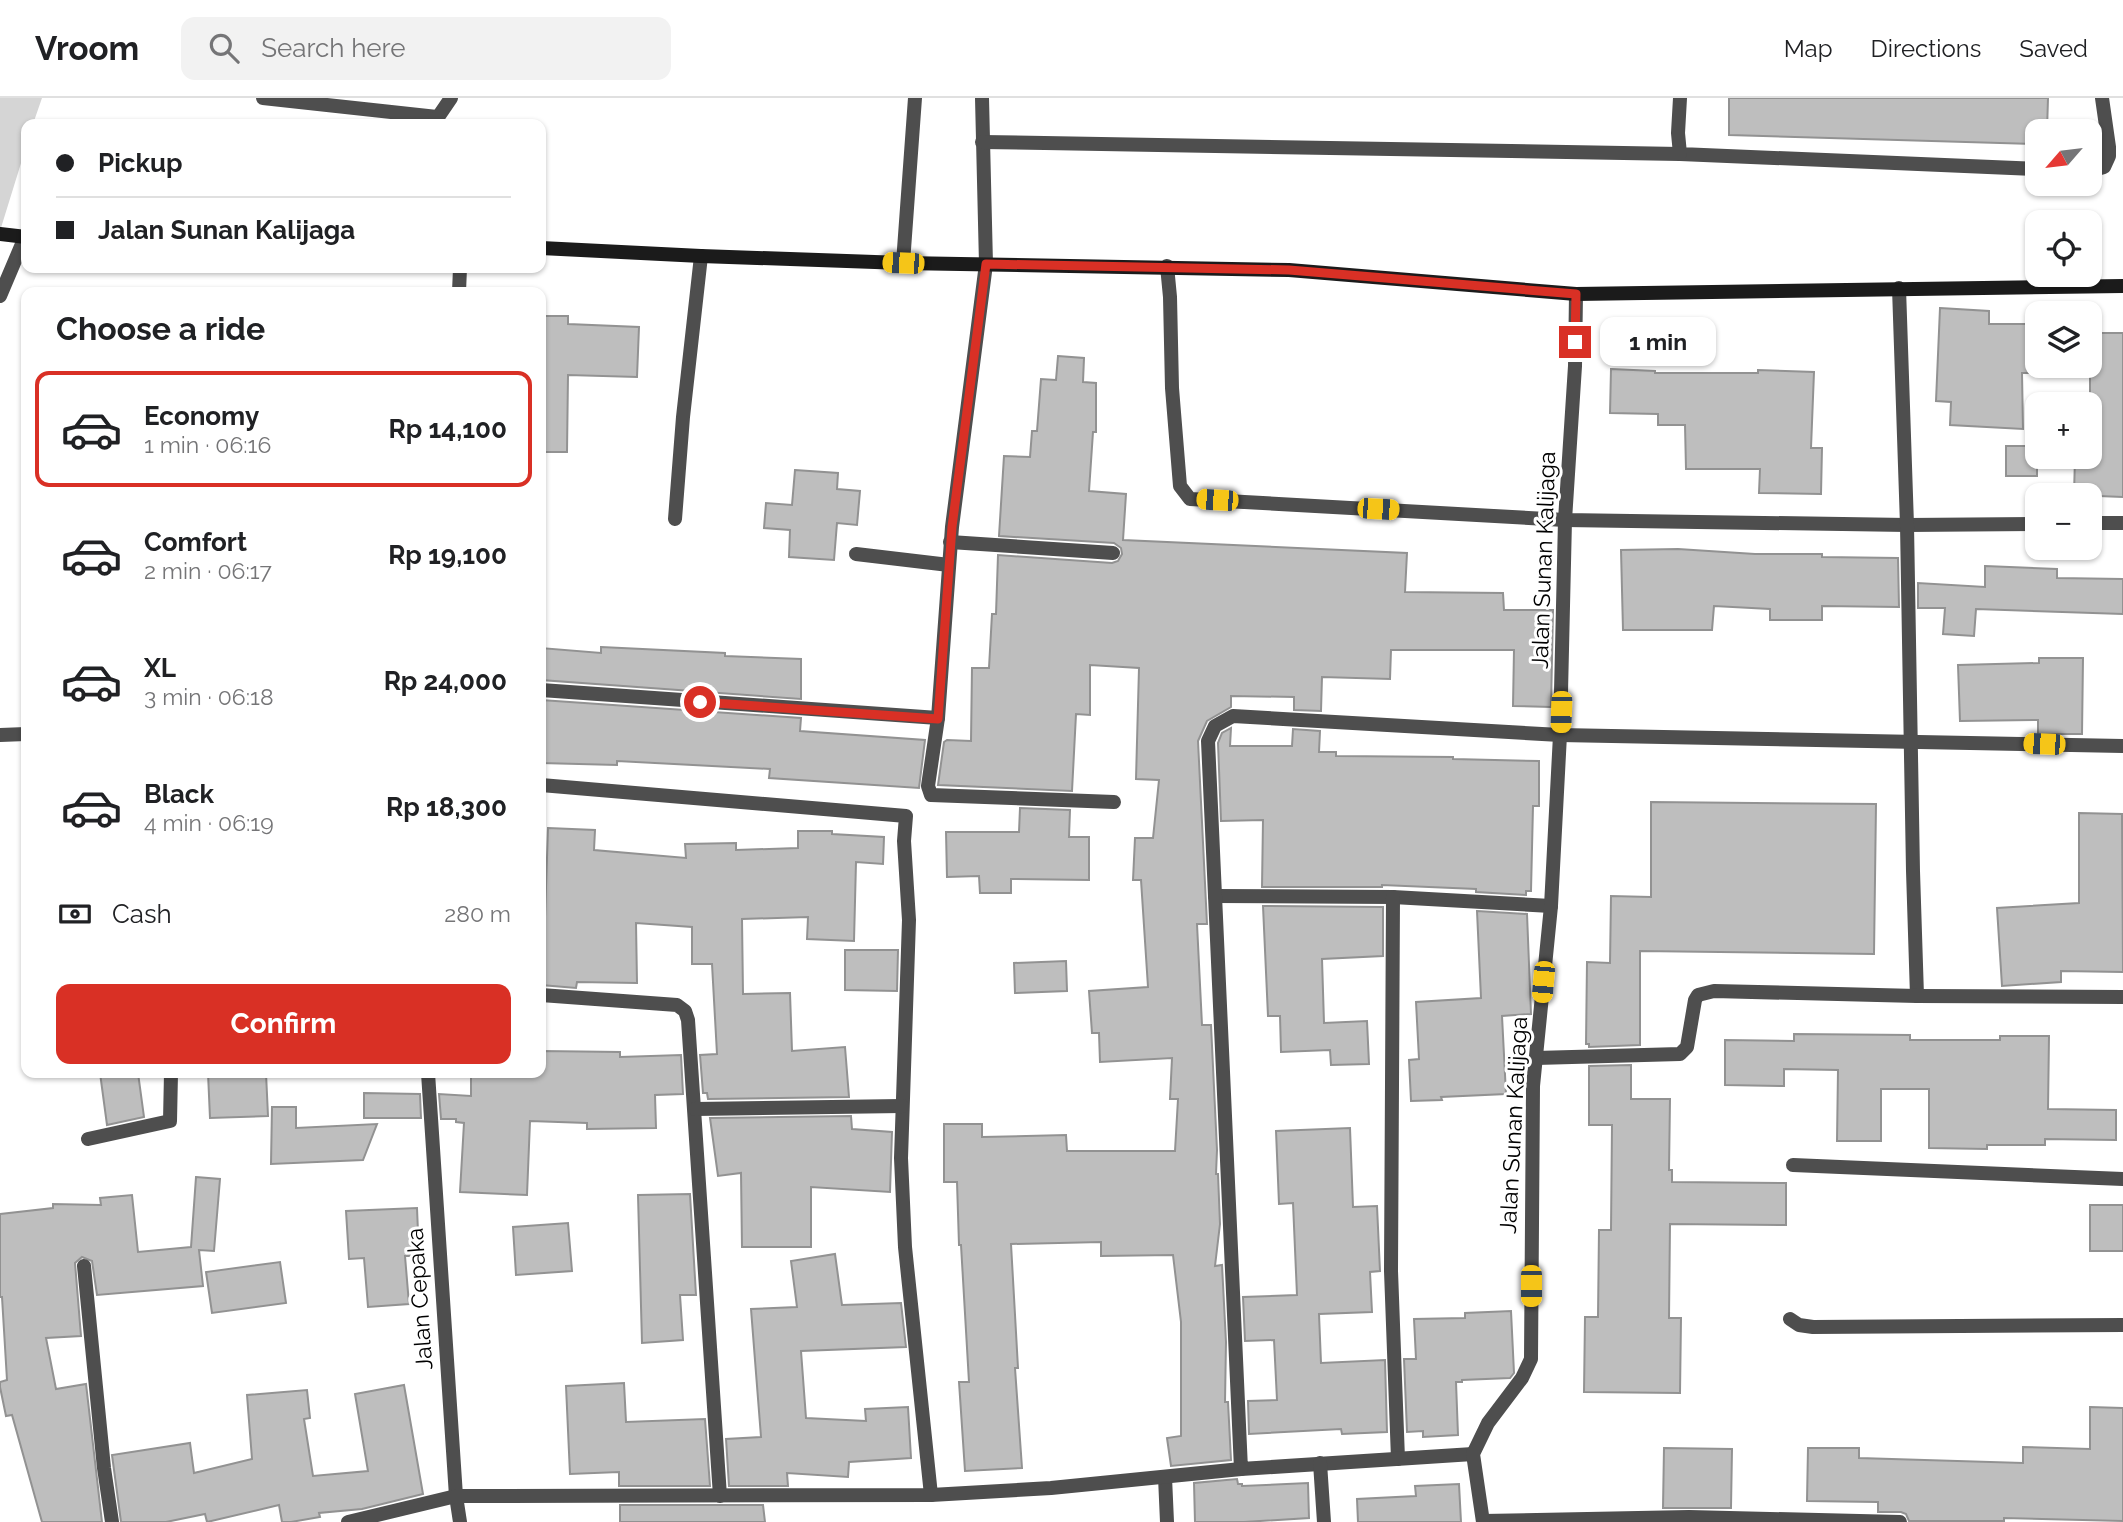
<!DOCTYPE html>
<html lang="en">
<head>
<meta charset="utf-8">
<style>
  :root { --surface:#fff; --page:#f2f2f2; --text:#202124; --muted:#757577; --line:#e0e0e0; --accent:#d93025 }
  body { margin:0; font-family:Raleway,sans-serif; background:var(--page); color:var(--text); height:100vh; display:flex; flex-direction:column; font-size:26px; white-space:nowrap }
  * { box-sizing:border-box; margin:0 }
  p { font-size:23px; color:var(--muted) }
  .icon { flex:none; width:38px; height:38px; fill:none; stroke:currentColor; stroke-width:2; stroke-linecap:round; stroke-linejoin:round }
  .map { position:relative; flex:1; overflow:hidden }
  .sheet { position:absolute; left:21px; top:189px; width:525px; height:791px; display:flex; flex-direction:column; background:var(--surface); border-radius:14px; box-shadow:0 2px 5px #0004 }
  .sheet>* { flex:none }
  .top-card { position:absolute; left:21px; top:21px; width:525px; height:154px; border-radius:14px; box-shadow:0 2px 5px #0004; display:grid; align-content:center; height:154px; padding:0 35px; background:var(--surface) }
  .needle { width:46px; rotate:242deg }
  .fabs { position:absolute; left:2025px; top:21px; display:grid; gap:14px }
  .fabs a { display:grid; place-items:center; width:77px; height:77px; border-radius:14px; background:var(--surface); box-shadow:0 2px 5px #0004; font-size:35px }
  .end { position:absolute; width:32px; height:32px; margin:-16px; border:9px solid #d93025; background:#fff; box-shadow:0 0 0 4px #fff }
  .from { border-radius:50% }
  .bubble { position:absolute; height:49px; border-radius:14px; background:var(--surface); box-shadow:0 2px 5px #0004; font-size:23px; font-weight:700; line-height:49px; text-align:center }
  .car { position:absolute; width:21px; height:42px; margin:-21px -10px; border-radius:9px; box-shadow:0 0 5px 2px #0007; background:linear-gradient(#f5c518 24%,#345 0 40%,#f5c518 0 76%,#345 0 86%,#f5c518 0) }
  .top-card b { display:flex; align-items:center; gap:24px; height:66px; font-size:26px }
  .top-card b+b { border-top:2px solid var(--line) }
  .top-card i { width:18px; height:18px; background:var(--text) }
  ul { padding:0; list-style:none }
  li { display:flex; align-items:center; gap:21px; height:116px; margin:0 14px 10px; padding:0 21px; border:4px solid transparent; border-radius:14px }
  li div { flex:1 }
  li b { display:block; font-size:26px }
  li em { font-style:normal; font-weight:700 }
  li.selected { border-color:var(--accent) }
  li>.icon { width:63px; height:63px; stroke-width:1.5 }
  h2 { padding:0 35px; font-size:32px; line-height:84px }
  .pay { display:flex; align-items:center; gap:18px; height:77px; padding:0 35px; font-size:26px }
  .pay p { margin-inline-start:auto }
  .action { display:flex; gap:14px; margin-top:auto; padding:14px 35px }
  .action a { flex:1; height:80px; border-radius:14px; background:var(--accent); color:#fff; font-size:28px; font-weight:700; line-height:80px; text-align:center }
  header { display:flex; align-items:center; gap:42px; box-sizing:border-box; height:98px; padding:0 35px; background:var(--surface); border-bottom:2px solid var(--line) }
  header strong { font-size:33px }
  nav { display:flex; gap:38px; margin-inline-start:auto; font-size:24px }
  .search { width:490px; height:63px; background:var(--page); display:flex; align-items:center; gap:18px; box-sizing:border-box; padding:0 24px; border-radius:14px; color:var(--muted); font-size:26px }
  .map>svg:first-child { display:block }
  .green { fill:#d5d5d5 }
  .building { fill:#bebebe; stroke:#929292; stroke-width:2 }
  .lines { fill:none; stroke-linecap:round; stroke-linejoin:round }
  .service { stroke:#4e4e4e; stroke-width:14 }
  .minor { stroke:#4e4e4e; stroke-width:14 }
  .secondary { stroke:#1b1b1b; stroke-width:14 }
  .route { stroke:#d93025; stroke-width:9 }
  .labels { text-anchor:middle; dominant-baseline:central; stroke-width:6; stroke-linejoin:round; paint-order:stroke }
  .street-label { font-size:23px; fill:#000; stroke:#fff }
</style>
</head>
<body>
<header>
<strong>Vroom</strong>
<div class="search"><svg class="icon" aria-label="search" viewBox="0 0 24 24"><circle cx="10" cy="10" r="6"/><path d="M15 15l6 6"/></svg>Search here</div>
<nav><a>Map</a><a>Directions</a><a>Saved</a></nav>
</header>
<div class="map">
<svg width="2123" height="1424" viewBox="0 0 2123 1424">
  <rect width="100%" height="100%" fill="#fff"/>
  <path class="green" d="M0,0H42L33,26H26V49L0,133Z"/>
  <g class="building">
    <path d="M1729,0H2048L2047,33H2037V46L1729,37Z"/>
    <path d="M1940,210L1989,213V226H2037V275H2022L2023,331L1950,327L1951,304L1936,303Z"/>
    <path d="M541,218H568V226L639,229L637,279L568,277L567,354H541Z"/>
    <path d="M2090,235H2123V399L2074,397L2075,359H2090Z"/>
    <path d="M1058,258L1084,260L1083,284L1096,285V334H1093L1089,393L1126,396L1123,442L1407,455L1405,494L1503,495L1504,512H1553L1551,609L1513,608L1514,552H1391L1390,581L1322,579L1321,613L1294,612V599L1231,598V609L1207,623L1198,643L1207,826H1197L1202,927H1211L1217,1052L1216,1076H1218L1220,1126L1215,1168L1222,1167L1226,1244L1225,1304H1228L1231,1362L1171,1368L1167,1340L1181,1338V1224L1173,1157L1101,1158V1144L1011,1146L1018,1270H1015L1022,1370L965,1373L959,1284H969L961,1147H959L957,1084H944V1026H982V1039L1066,1037L1067,1053H1175L1178,1001H1170L1172,960L1100,964L1099,935H1092L1089,893L1148,889L1141,782H1133L1135,740H1153L1159,682L1136,681L1139,570L1090,567V617L1076,616L1072,693L938,687L944,644L947,642L971,643L972,570H989L992,516H996L998,457L1112,465L1118,463L1122,456L1121,450L1114,445L999,438L1004,358L1030,359L1032,333H1037L1041,281L1056,282Z"/>
    <path d="M1611,271L1655,273V275H1758V272L1814,274L1811,350H1822L1821,396L1759,395L1760,371H1686L1685,327H1658V316L1610,315Z"/>
    <rect x="2006" y="348" width="31" height="30"/>
    <path d="M795,372L838,375L837,391L860,393L857,427L837,425L834,462L789,459L790,432L764,430L766,405L792,407Z"/>
    <path d="M1678,451L1755,456H1822V459L1898,460L1899,509L1822,508V522H1770V511L1714,508L1712,532H1623L1621,452Z"/>
    <path d="M1985,468L2057,471V480L2123,481V516L1976,511L1974,538L1943,536L1945,510H1918V485L1985,489Z"/>
    <path d="M601,549L725,555V558L801,561V601L541,582V550L601,555Z"/>
    <path d="M2039,560H2083L2082,636H2038V622L1960,623L1958,567L2039,565Z"/>
    <path d="M541,602L801,620L800,633L925,642L919,690L769,680L770,671L617,663V667L541,665Z"/>
    <path d="M1231,630L1230,648H1292L1293,631L1320,633L1319,654H1336V658L1453,659V661L1539,663V708H1533L1531,793H1526V797L1476,794V791L1382,787V789H1262L1263,722L1221,723L1218,645L1222,635Z"/>
    <path d="M1651,704L1876,706L1874,856L1640,853V947L1589,949V946H1586L1587,864L1610,865L1611,798L1651,799Z"/>
    <path d="M1020,710L1070,712L1069,739H1089V782L1011,781V795H980L979,778L947,779L946,734H1019Z"/>
    <path d="M2079,715L2122,716L2123,874L2061,873V884L2002,888L1997,810L2079,805Z"/>
    <path d="M548,730L595,732L594,752L686,760L685,746L736,745V752L798,750V733H832V736L884,739L883,766L856,764L854,843L807,841L808,819L742,821L743,896L790,895L792,953L845,949L849,999L708,1001L707,995H703L700,957L717,956L712,866H692V829L636,825L637,885L577,884L576,890L541,887V818L545,819Z"/>
    <path d="M1263,808L1383,809V858L1322,861L1324,925L1367,923L1369,966L1331,967L1330,952L1281,954L1280,918H1268Z"/>
    <path d="M1477,813L1527,816L1531,916L1502,918L1506,996L1441,999L1442,1002L1411,1003L1409,962L1419,961L1416,904L1481,900Z"/>
    <path d="M845,852H898L897,893L845,892Z"/>
    <path d="M1066,863L1067,893L1015,895L1014,865Z"/>
    <path d="M1794,936L1910,937V942H2000V938H2049L2048,1011L2116,1012V1042L2045,1041V1047H1987V1051L1929,1050V991H1881V1043H1837L1838,972L1784,971V988L1725,987V942L1794,943Z"/>
    <path d="M541,953L620,954V959L681,957L683,996L655,997L656,1030L587,1031V1025L530,1023L527,1097L460,1094L464,1025L456,1024V1021H441L439,996L471,998V975H541Z"/>
    <path d="M1631,967V1001H1670L1669,1072H1672V1084L1786,1085V1127L1670,1126L1669,1220H1681L1680,1295L1584,1294L1585,1219H1598L1599,1132H1611L1612,1027H1589V968Z"/>
    <path d="M100,975H138L144,1019L107,1027Z"/>
    <path d="M208,975H266L268,1018L210,1020Z"/>
    <path d="M364,995L420,996L421,1020H364Z"/>
    <path d="M272,1009H296V1030L377,1026L363,1062L271,1066Z"/>
    <path d="M851,1018L852,1031L892,1034L890,1094L811,1089V1149H742L741,1075L718,1078L710,1020Z"/>
    <path d="M1350,1030L1353,1109L1377,1108L1380,1173L1370,1174L1372,1214L1319,1216L1321,1265L1385,1262L1387,1334L1342,1336L1341,1331L1249,1336L1248,1303L1277,1302L1274,1242L1245,1243L1243,1199L1297,1197L1293,1105L1279,1106L1276,1033Z"/>
    <path d="M196,1079L220,1081L214,1153L199,1152L203,1188L97,1197L92,1163L82,1159L75,1165L81,1238L46,1240L56,1291L86,1286L102,1424H42L12,1317L6,1318L0,1289V1284L7,1282L2,1199H0V1116L53,1110V1106L101,1107L100,1100L132,1097L138,1154L191,1149Z"/>
    <path d="M690,1096L696,1197H680L683,1242L642,1245L638,1097Z"/>
    <rect x="2090" y="1107" width="33" height="46"/>
    <path d="M417,1110L419,1158H405L409,1206L368,1209L364,1160L349,1161L346,1113Z"/>
    <path d="M568,1125L572,1173L516,1177L513,1129Z"/>
    <path d="M835,1156L842,1207L901,1205L906,1249L801,1253L806,1320L866,1323L865,1311L908,1309L911,1360L849,1364L848,1379L787,1375L788,1388H729L726,1341L761,1339L751,1211L797,1209L791,1163Z"/>
    <path d="M280,1164L286,1205L212,1215L206,1174Z"/>
    <path d="M1511,1213L1514,1275L1510,1280L1462,1282V1284H1456L1458,1337L1423,1339V1333L1407,1334L1404,1261H1416L1414,1221L1465,1220V1215Z"/>
    <path d="M624,1285L626,1324L705,1321L710,1388H619V1374L570,1376L566,1288Z"/>
    <path d="M404,1287L423,1396L362,1411L319,1415L320,1419L291,1424H282L279,1407L207,1424L205,1416L166,1424H121L112,1357L190,1345L194,1375L252,1361L247,1297L307,1292L310,1320L304,1321L313,1378L368,1373L355,1296Z"/>
    <path d="M2090,1309L2123,1310V1423L2004,1420V1423H1909L1906,1416L1901,1414H1878V1404L1807,1403L1808,1350H1859V1360L2023,1365V1349L2090,1351Z"/>
    <path d="M1664,1350L1732,1351L1731,1410H1663Z"/>
    <path d="M1237,1381L1238,1386H1242V1388L1308,1385L1309,1420L1244,1424H1195L1194,1385Z"/>
    <path d="M1459,1386L1461,1424H1358L1357,1401L1416,1398L1415,1388Z"/>
    <path d="M620,1407H763L765,1424H620Z"/>
  </g>
  <g class="lines">
    <g class="service">
      <path d="M263,0L437,19"/>
      <path d="M982,0L986,166"/>
      <path d="M1680,0L1678,35L1680,56L2037,71"/>
      <path d="M434,25L451,0"/>
      <path d="M982,44L1680,56"/>
      <path d="M2090,73L2104,69L2109,58V49L2102,0"/>
      <path d="M903,165L915,0"/>
    </g>
    <g class="minor">
      <path d="M986,166L952,429L938,620L928,688L931,697L1114,704"/>
      <path d="M1167,168L1170,199L1172,290L1180,388L1190,401L1565,422L1907,427L2037,426"/>
      <path d="M1899,190L1907,427L1913,773L1917,898"/>
      <path d="M459,194L460,170"/>
      <path d="M0,198L25,139"/>
      <path d="M675,421L683,319L701,158"/>
      <path d="M2090,425H2123"/>
      <path d="M950,444L1113,455"/>
      <path d="M856,456L949,467"/>
      <path d="M541,592L938,620"/>
      <path d="M0,637L26,636"/>
      <path d="M541,687L906,718L904,743L909,822L901,1060L905,1149L931,1397"/>
      <path d="M1215,798L1393,799L1551,808"/>
      <path d="M1393,799L1391,1173L1398,1361"/>
      <path d="M541,897L677,907L685,913L688,922L720,1398"/>
      <path d="M1536,960L1680,956L1687,949L1695,902L1698,897L1714,893L1917,898L2123,899"/>
      <path d="M428,975L456,1398L460,1424"/>
      <path d="M695,1011L902,1008"/>
      <path d="M88,1041L170,1023L171,975"/>
      <path d="M1793,1067L2123,1081"/>
      <path d="M84,1168L104,1370L112,1424"/>
      <path d="M1790,1221L1799,1227L1813,1229L2123,1227"/>
      <path d="M1473,1356L1241,1371L1208,643L1215,628L1233,618L1560,637L2123,648"/>
      <path d="M1320,1365L1324,1424"/>
      <path d="M1165,1379L1167,1424"/>
      <path d="M1483,1423L1689,1419L1900,1424"/>
      <path d="M348,1424L456,1398L931,1397L1051,1390L1241,1371"/>
      <path d="M1483,1424L1473,1356L1488,1325L1522,1280L1531,1261L1533,988L1551,808L1560,637L1565,422L1575,268L1576,196"/>
    </g>
    <g class="secondary">
      <path d="M0,136L26,139"/>
      <path d="M541,150L701,158L903,165L1289,172L1576,196L2123,188"/>
    </g>
  </g>
  <g class="lines">
    <path class="route" d="M700,604L938,621L952,429L986,166L1289,172L1576,196L1575,244"/>
  </g>
  <g class="labels">
    <g class="street-label">
      <text transform="translate(1543 462) rotate(-88)">Jalan Sunan Kalijaga</text>
      <text transform="translate(1513 1027) rotate(-87)">Jalan Sunan Kalijaga</text>
      <text transform="translate(419 1201) rotate(-94)">Jalan Cepaka</text>
    </g>
  </g>
</svg>
<div class="fabs">
<a><svg class="needle" viewBox="-14 -14 28 28"><path d="M0-13l5 13h-10z" fill="#e53935"/><path d="M0 13l5-13h-10z" fill="#757577"/></svg></a>
<a><svg class="icon" aria-label="locate" viewBox="0 0 24 24"><circle cx="12" cy="12" r="6"/><path d="M12 2v4M12 18v4M2 12h4M18 12h4"/></svg></a>
<a><svg class="icon" aria-label="layers" viewBox="0 0 24 24"><path d="M12 4l9 5-9 5-9-5zM3 14l9 5 9-5"/></svg></a>
<a>+</a>
<a>−</a>
</div>
<i class="end from" style="left:700px;top:604px"></i>
<i class="end" style="left:1575px;top:244px"></i>
<div class="bubble" style="left:1600px;top:219px;width:116px">1 min</div>
<i class="car" style="left:903px;top:165px;rotate:272deg"></i>
<i class="car" style="left:1217px;top:402px;rotate:273deg"></i>
<i class="car" style="left:1378px;top:411px;rotate:93deg"></i>
<i class="car" style="left:1561px;top:614px;rotate:182deg"></i>
<i class="car" style="left:2044px;top:646px;rotate:272deg"></i>
<i class="car" style="left:1543px;top:884px;rotate:185deg"></i>
<i class="car" style="left:1531px;top:1188px;rotate:180deg"></i>
<div class="top-card">
<b><i class="from"></i>Pickup</b>
<b><i></i>Jalan Sunan Kalijaga</b>
</div>
<section class="sheet">
<h2>Choose a ride</h2>
<ul>
<li class="selected"><svg class="icon" aria-label="car" viewBox="0 0 24 24"><path d="M5 17H2v-5l4-1 3-4h7l3 4 3 1v5h-3M9 17h6M6 11h13"/><circle cx="7" cy="17" r="2"/><circle cx="17" cy="17" r="2"/></svg><div><b>Economy</b><p>1 min · 06:16</p></div><em>Rp 14,100</em></li>
<li><svg class="icon" aria-label="car" viewBox="0 0 24 24"><path d="M5 17H2v-5l4-1 3-4h7l3 4 3 1v5h-3M9 17h6M6 11h13"/><circle cx="7" cy="17" r="2"/><circle cx="17" cy="17" r="2"/></svg><div><b>Comfort</b><p>2 min · 06:17</p></div><em>Rp 19,100</em></li>
<li><svg class="icon" aria-label="car" viewBox="0 0 24 24"><path d="M5 17H2v-5l4-1 3-4h7l3 4 3 1v5h-3M9 17h6M6 11h13"/><circle cx="7" cy="17" r="2"/><circle cx="17" cy="17" r="2"/></svg><div><b>XL</b><p>3 min · 06:18</p></div><em>Rp 24,000</em></li>
<li><svg class="icon" aria-label="car" viewBox="0 0 24 24"><path d="M5 17H2v-5l4-1 3-4h7l3 4 3 1v5h-3M9 17h6M6 11h13"/><circle cx="7" cy="17" r="2"/><circle cx="17" cy="17" r="2"/></svg><div><b>Black</b><p>4 min · 06:19</p></div><em>Rp 18,300</em></li>
</ul>
<div class="pay"><svg class="icon" aria-label="cash" viewBox="0 0 24 24"><path d="M3 7h18v10H3z"/><circle cx="12" cy="12" r="2"/></svg>Cash<p>280 m</p></div>
<div class="action"><a>Confirm</a></div>
</section>
</div>
</body>
</html>
